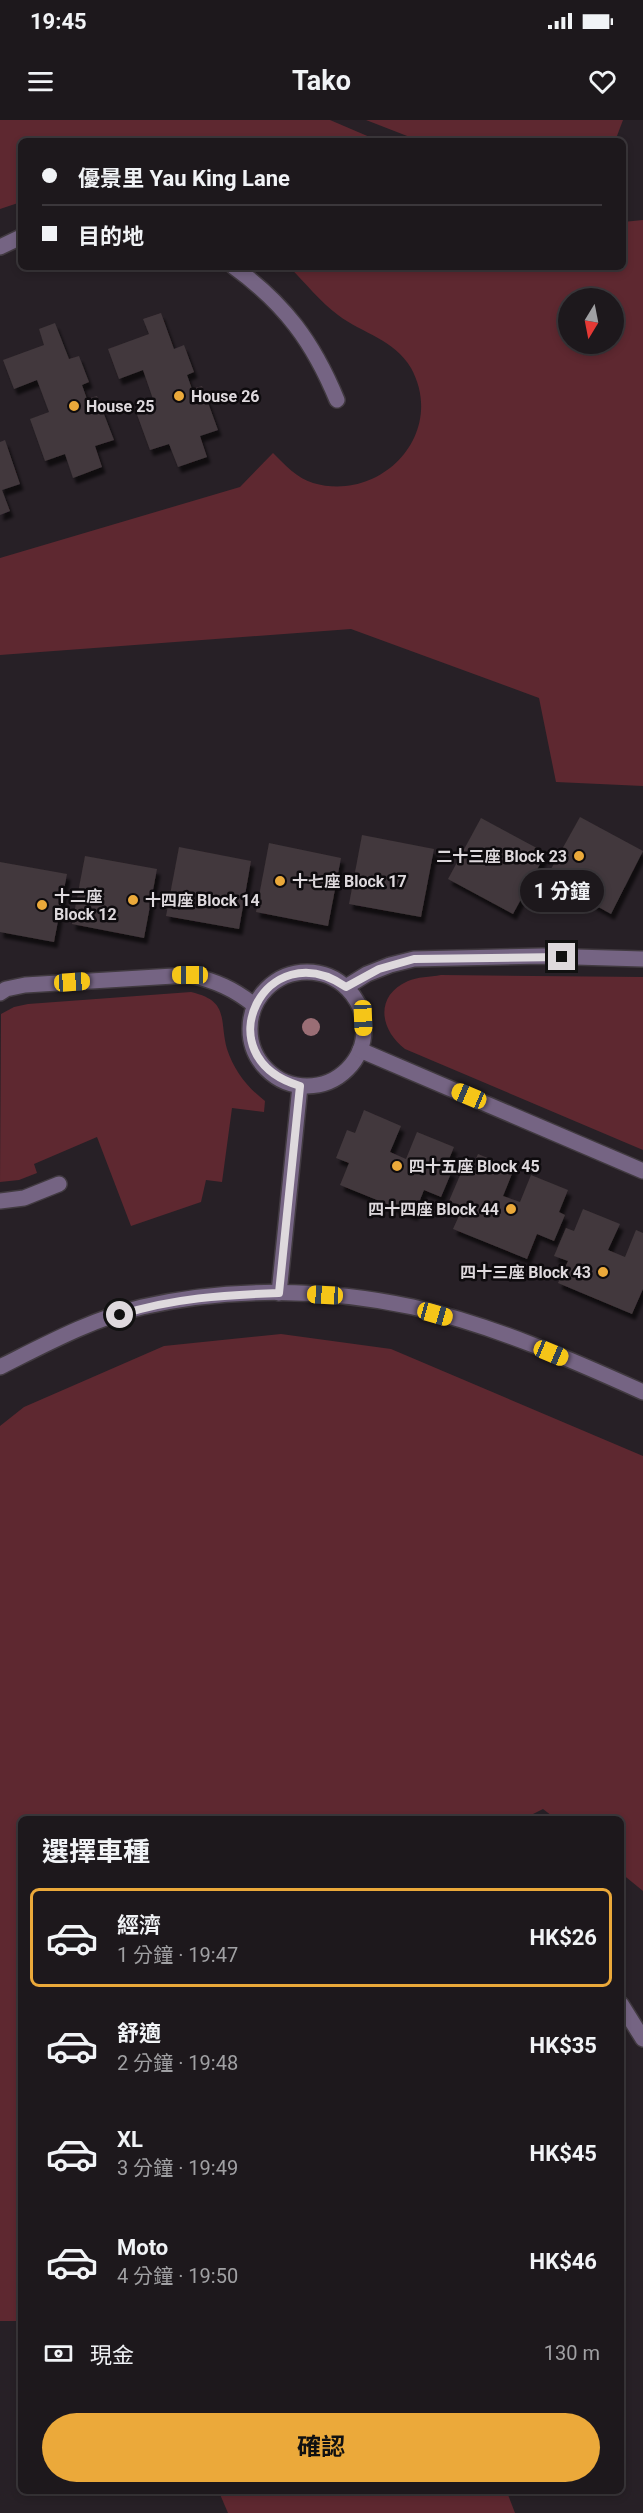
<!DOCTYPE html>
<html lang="zh-TW">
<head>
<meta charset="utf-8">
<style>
  :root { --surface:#1d181c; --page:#252125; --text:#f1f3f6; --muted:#a0a0a3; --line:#3b373b; --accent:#eba93a }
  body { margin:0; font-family:Roboto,"Noto Sans TC",sans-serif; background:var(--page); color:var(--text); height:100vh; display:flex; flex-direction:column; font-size:22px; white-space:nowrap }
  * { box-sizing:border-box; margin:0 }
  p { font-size:20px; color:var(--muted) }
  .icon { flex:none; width:33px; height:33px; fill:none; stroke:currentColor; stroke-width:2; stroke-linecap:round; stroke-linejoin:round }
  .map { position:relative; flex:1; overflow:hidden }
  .drawer { position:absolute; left:18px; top:1696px; width:606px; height:678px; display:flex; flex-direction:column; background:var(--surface); border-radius:9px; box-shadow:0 3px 9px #0003,0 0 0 2px var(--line) }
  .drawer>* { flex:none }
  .top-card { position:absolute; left:18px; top:18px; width:608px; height:132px; border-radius:9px; box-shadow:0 3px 9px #0003,0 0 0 2px var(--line); display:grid; align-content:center; height:132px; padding:0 24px; background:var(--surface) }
  .needle { width:39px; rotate:190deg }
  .tools { position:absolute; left:558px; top:168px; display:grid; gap:12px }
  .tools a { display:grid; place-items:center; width:66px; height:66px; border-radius:50%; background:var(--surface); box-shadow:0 3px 9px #0003,0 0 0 2px var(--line); font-size:30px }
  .end { position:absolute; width:27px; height:27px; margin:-14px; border:8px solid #ded9dd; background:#111; box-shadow:0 0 0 3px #111 }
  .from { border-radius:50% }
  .bubble { position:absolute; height:42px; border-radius:21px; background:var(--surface); box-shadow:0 3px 9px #0003,0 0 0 2px var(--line); font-size:20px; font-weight:700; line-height:42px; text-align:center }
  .car { position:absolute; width:18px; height:36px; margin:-18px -9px; border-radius:8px; box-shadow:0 0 4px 2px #0007; background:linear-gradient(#f5c518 24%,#345 0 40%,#f5c518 0 76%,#345 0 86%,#f5c518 0) }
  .top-card b { display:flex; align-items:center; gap:21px; height:57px; font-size:22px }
  .top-card b+b { border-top:2px solid var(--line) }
  .top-card i { width:15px; height:15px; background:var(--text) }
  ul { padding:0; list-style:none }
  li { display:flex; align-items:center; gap:18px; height:99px; margin:0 12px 9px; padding:0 12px; border:3px solid transparent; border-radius:9px }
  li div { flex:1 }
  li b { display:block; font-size:22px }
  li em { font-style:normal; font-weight:700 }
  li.active { border-color:var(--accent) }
  li>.icon { width:54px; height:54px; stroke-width:1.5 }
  h2 { padding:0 24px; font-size:27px; line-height:72px }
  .pay { display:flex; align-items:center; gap:15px; height:66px; padding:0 24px; font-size:22px }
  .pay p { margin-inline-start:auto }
  .primary-button { display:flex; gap:12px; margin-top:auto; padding:12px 24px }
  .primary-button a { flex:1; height:69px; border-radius:36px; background:var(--accent); color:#111; font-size:24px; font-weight:700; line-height:69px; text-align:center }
  .status { display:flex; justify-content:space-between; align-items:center; height:42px; padding:0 30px; background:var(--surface); direction:ltr }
  .status svg { height:16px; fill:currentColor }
  header { display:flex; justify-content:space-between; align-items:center; height:78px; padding:0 24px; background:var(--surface); font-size:27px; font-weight:700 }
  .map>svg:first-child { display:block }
  .green { fill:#5e2830; fill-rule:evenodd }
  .building { fill:#42383c; filter:url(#shadow) }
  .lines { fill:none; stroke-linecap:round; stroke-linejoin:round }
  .minor-casing { stroke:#413a40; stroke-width:18 }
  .minor { stroke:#756483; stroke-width:15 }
  .tree { fill:#9a6e75 }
  .route { stroke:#ded9dd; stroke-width:8 }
  .poi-dot { fill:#eba93a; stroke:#0e0b0e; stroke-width:2 }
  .labels { text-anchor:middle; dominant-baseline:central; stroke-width:5; stroke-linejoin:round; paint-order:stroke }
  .poi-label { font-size:16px; font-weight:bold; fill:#ded9dd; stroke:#0e0b0e; text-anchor:start }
</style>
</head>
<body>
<div class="status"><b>19:45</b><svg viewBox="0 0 49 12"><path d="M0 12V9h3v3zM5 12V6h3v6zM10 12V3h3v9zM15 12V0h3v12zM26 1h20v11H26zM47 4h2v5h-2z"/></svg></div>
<header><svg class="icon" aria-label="menu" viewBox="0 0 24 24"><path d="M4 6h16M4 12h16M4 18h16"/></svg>Tako<svg class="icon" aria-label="heart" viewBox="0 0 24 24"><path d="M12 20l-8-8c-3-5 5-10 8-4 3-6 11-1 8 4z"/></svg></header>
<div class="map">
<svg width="643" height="2393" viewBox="0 0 643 2393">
  <defs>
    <filter id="shadow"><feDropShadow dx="3.5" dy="6" stdDeviation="1.5" flood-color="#0009"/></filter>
  </defs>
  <rect width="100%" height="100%" fill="#272026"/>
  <g class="green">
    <path d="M0,0H330L379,21H21V82L0,89Z"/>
    <path d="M366,0H623L615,21H420Z"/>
    <path d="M643,100V666L556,662L539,578L351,509L0,535V438L240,367L273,333C285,345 297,358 313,363C381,383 447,314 411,248C394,219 363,214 338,195C320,182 306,163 289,147H622L623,102ZM568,178H614V224H568Z"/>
    <path d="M441,855L643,857V1030L405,929C380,910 374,876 408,861C417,857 430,857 441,855Z"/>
    <path d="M191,872C230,881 219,900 227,929C234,951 248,968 265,981L264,992L232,988L222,1062L206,1060L201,1082L131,1106L97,1017L34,1044L37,1053L19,1060L0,1062L1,894L14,887L28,884Z"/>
    <path d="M281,1214L391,1229L643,1336V1771L621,1753V1700L556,1699L543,1689L521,1700H21V2201H0V1306L24,1287L164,1226Z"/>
    <path d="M219,2372H507L515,2393H228Z"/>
  </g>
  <g class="building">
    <path d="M161,193L174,229L184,225L194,252L187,255L192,269L202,266L218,310L200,316L207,337L178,347L169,324L150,330L135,289L154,282L143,250L119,259L108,229L149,214L143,199Z"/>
    <path d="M55,203L69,239L79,236L89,262L82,265L87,279L97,276L114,320L95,326L102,347L73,358L65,334L45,341L30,299L49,292L37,260L14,269L3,240L44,225L39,209Z"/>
    <path d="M5,320L20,364L2,370L10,391L0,395V322Z"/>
    <path d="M580,697L643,731L611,794L546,758Z"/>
    <path d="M481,698L546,733L513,794L448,759Z"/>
    <path d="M362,715L434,729L421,797L349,784Z"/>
    <path d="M269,723L341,738L328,806L256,792Z"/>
    <path d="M179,727L251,741L239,809L166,796Z"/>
    <path d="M85,736L157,749L144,818L72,804Z"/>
    <path d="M0,742L67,754L54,822L0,812Z"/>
    <path d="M364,990L401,1006L390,1032L406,1039L417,1012L454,1027L445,1049L452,1051L441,1077L424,1070L414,1095L340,1065L349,1043L336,1038L347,1010L355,1013Z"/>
    <path d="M478,1034L514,1049L503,1076L520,1082L531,1055L568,1070L559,1092L565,1095L554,1121L537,1114L527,1139L453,1109L463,1087L449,1081L461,1053L468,1056Z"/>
    <path d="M583,1089L620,1104L608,1130L625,1137L636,1110L643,1113V1169L632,1194L558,1163L568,1141L554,1136L566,1108L574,1111Z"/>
  </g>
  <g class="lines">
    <defs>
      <g id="minor">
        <path d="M0,127L21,117"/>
        <path d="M234,147C285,184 313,222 337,280"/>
        <circle cx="307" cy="909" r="57"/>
        <path d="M346,867L367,854L390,845L414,839L542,836L643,839"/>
        <path d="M0,873L6,869L25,865L190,855C216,861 234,869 254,885"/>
        <path d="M360,930L643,1051"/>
        <path d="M0,1081L24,1078L59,1064"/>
        <path d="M279,1173L300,966"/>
        <path d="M0,1247C46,1224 92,1199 142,1187C229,1167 326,1168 413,1187C492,1205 570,1239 643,1272"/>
        <path d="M621,1884L643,1919"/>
      </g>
    </defs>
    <use href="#minor" class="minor-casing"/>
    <use href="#minor" class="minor"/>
  </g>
  <circle class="tree" cx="311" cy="907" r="9"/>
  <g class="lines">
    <path class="route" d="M120,1195C172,1178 225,1175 279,1173L300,966C202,937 266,811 346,867L379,849L414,839L562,837"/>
  </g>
  <g class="poi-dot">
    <circle cx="179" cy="276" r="6"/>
    <circle cx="74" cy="286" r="6"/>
    <circle cx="579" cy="736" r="6"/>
    <circle cx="280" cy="761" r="6"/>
    <circle cx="133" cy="780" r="6"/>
    <circle cx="42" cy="785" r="6"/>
    <circle cx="397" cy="1046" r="6"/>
    <circle cx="511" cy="1089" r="6"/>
    <circle cx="603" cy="1152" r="6"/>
  </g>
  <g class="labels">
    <g class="poi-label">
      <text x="191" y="276">House 26</text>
      <text x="86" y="286">House 25</text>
      <text x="567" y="736" text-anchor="end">二十三座 Block 23</text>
      <text x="292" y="761">十七座 Block 17</text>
      <text x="54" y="776">十二座<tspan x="54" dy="18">Block 12</tspan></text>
      <text x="145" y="780">十四座 Block 14</text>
      <text x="409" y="1046">四十五座 Block 45</text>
      <text x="499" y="1089" text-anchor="end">四十四座 Block 44</text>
      <text x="591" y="1152" text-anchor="end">四十三座 Block 43</text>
    </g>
  </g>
</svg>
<div class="tools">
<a><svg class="needle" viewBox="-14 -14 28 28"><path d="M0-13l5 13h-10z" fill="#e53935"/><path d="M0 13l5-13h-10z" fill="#a0a0a3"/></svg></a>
</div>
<i class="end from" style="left:120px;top:1195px"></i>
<i class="end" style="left:562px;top:837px"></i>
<div class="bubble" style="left:520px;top:750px;width:84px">1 分鐘</div>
<i class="car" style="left:190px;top:855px;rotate:270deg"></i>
<i class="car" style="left:72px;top:862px;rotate:86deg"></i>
<i class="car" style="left:363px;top:898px;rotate:178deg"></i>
<i class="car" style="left:469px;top:976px;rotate:293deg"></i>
<i class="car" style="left:325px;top:1175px;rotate:273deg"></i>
<i class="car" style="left:435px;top:1194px;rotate:106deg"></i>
<i class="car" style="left:551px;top:1233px;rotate:113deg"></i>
<div class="top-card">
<b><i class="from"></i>優景里 Yau King Lane</b>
<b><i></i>目的地</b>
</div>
<section class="drawer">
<h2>選擇車種</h2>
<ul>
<li class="active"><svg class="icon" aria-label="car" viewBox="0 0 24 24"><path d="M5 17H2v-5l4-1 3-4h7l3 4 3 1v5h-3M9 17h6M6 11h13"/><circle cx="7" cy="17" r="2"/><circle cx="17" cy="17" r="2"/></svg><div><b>經濟</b><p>1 分鐘 · 19:47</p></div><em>HK$26</em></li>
<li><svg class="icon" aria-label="car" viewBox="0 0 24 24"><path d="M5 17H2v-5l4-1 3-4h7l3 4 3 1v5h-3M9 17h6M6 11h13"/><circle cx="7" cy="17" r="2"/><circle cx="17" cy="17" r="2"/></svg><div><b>舒適</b><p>2 分鐘 · 19:48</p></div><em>HK$35</em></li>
<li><svg class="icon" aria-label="car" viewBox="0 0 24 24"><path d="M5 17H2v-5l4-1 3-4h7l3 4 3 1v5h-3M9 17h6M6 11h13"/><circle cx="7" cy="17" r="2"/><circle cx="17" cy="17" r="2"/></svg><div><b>XL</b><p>3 分鐘 · 19:49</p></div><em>HK$45</em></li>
<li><svg class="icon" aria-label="car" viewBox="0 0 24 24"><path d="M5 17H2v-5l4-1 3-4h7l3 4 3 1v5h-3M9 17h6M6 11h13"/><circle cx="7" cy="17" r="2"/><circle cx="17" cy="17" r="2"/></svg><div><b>Moto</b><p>4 分鐘 · 19:50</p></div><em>HK$46</em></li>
</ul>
<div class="pay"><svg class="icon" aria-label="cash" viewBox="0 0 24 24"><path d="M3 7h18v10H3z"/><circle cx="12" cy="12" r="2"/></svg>現金<p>130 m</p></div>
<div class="primary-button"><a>確認</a></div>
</section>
</div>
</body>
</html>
